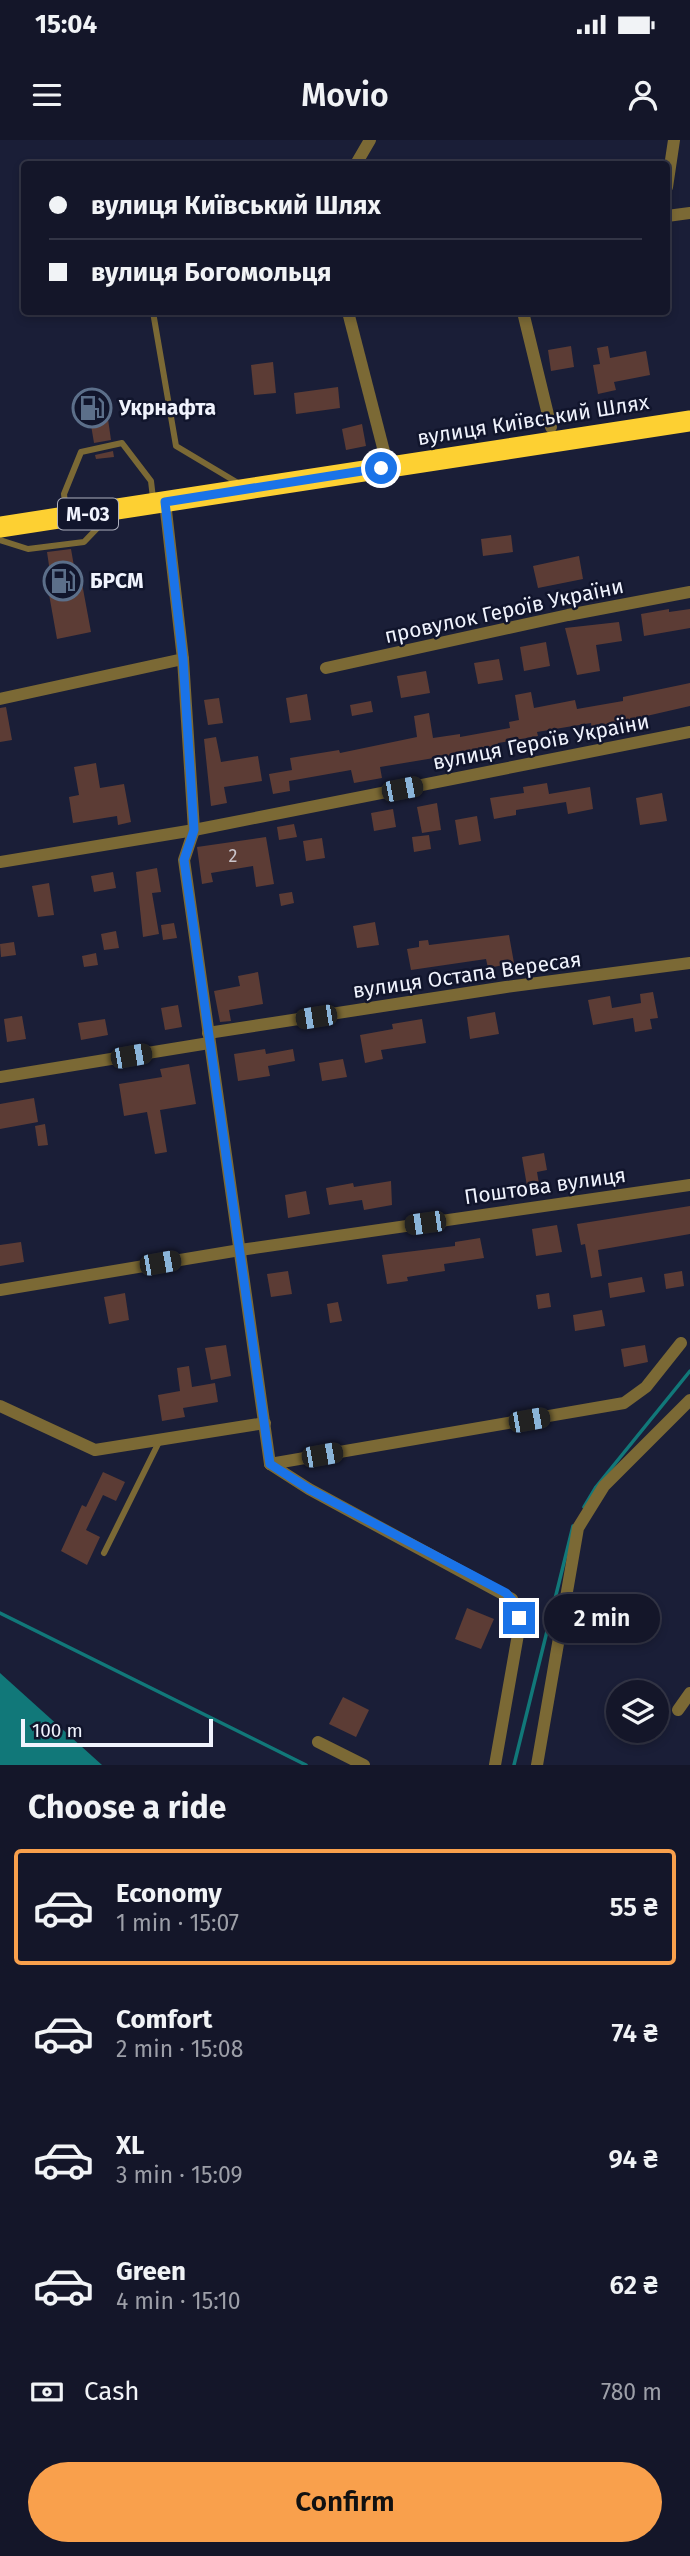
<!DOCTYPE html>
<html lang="en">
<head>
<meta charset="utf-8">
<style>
  :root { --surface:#141629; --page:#212335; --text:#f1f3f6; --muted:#9d9fa8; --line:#333546; --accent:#f9a04c }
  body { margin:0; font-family:"Fira Sans",sans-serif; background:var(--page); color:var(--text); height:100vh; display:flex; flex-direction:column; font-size:26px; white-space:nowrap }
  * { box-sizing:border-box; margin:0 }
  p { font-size:23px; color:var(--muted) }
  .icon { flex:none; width:38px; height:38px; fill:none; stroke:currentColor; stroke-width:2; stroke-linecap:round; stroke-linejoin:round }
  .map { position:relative; height:1625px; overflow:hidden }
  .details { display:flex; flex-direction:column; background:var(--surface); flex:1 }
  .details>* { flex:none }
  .banner { position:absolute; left:21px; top:21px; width:649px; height:154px; border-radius:7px; box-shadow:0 4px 10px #0003,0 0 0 2px var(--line); display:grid; align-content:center; height:154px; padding:0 28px; background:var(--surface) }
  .controls { position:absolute; left:606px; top:1540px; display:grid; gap:14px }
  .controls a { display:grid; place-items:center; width:63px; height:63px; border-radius:50%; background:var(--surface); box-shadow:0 4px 10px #0003,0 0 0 2px var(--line); font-size:35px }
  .scale { position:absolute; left:21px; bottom:18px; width:192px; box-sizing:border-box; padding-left:7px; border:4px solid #f0f3fd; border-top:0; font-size:19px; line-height:24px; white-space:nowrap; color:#f0f3fd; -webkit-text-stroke:5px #11152c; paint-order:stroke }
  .end { position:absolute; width:32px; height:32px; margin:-16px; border:9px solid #1a73e8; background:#fff; box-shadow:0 0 0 4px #fff }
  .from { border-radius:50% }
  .bubble { position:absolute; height:49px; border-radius:24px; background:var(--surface); box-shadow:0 4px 10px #0003,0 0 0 2px var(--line); font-size:23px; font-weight:600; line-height:49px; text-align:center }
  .car { position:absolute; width:21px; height:42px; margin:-21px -10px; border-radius:9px; box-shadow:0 0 5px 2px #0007; background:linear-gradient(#222 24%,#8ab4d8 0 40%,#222 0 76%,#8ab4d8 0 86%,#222 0) }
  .banner b { display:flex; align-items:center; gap:24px; height:66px; font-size:26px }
  .banner b+b { border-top:2px solid var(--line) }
  .banner i { width:18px; height:18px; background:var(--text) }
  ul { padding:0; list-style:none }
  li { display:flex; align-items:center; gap:21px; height:116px; margin:0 14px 10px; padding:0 14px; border:4px solid transparent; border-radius:7px }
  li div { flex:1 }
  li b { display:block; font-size:26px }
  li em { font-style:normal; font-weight:600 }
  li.selected { border-color:var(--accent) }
  li>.icon { width:63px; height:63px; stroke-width:1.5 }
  h2 { padding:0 28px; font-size:32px; line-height:84px }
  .pay { display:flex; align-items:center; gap:18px; height:77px; padding:0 28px; font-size:26px }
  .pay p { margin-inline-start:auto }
  .action { display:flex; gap:14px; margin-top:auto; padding:14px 28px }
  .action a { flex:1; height:80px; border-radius:42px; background:var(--accent); color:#111; font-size:28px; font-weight:600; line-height:80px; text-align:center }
  .status { display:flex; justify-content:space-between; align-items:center; height:49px; padding:0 35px; background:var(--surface); direction:ltr }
  .status svg { height:19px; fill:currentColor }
  header { display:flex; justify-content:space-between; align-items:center; height:91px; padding:0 28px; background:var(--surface); font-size:32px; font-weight:600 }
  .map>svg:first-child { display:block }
  .water { fill:#117879 }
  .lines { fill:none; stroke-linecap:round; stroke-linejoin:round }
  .stream { stroke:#117879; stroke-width:3.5 }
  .building { fill:#5c3c35 }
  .lane { stroke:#7b6935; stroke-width:6 }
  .street { stroke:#7b6935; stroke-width:12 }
  .highway { stroke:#fdd032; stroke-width:21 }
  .route { stroke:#1a73e8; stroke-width:9 }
  .labels { text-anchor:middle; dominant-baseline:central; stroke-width:5; stroke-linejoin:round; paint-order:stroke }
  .number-label { font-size:18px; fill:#cbc5cb }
  .shield { fill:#11152c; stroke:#adb0be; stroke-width:2 }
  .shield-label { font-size:19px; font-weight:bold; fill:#f0f3fd }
  .poi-label { font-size:21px; font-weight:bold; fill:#f0f3fd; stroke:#11152c; text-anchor:start }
  .street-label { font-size:21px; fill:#f0f3fd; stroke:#11152c }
</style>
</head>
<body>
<div class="status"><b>15:04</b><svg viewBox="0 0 49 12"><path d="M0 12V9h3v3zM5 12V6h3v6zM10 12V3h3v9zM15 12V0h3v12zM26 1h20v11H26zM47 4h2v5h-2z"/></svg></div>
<header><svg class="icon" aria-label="menu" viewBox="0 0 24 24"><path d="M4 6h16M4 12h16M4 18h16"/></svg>Movio<svg class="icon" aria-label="person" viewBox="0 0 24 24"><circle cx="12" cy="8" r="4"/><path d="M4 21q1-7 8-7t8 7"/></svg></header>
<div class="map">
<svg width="690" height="1625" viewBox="0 0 690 1625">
  <rect width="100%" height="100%" fill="#1a1e37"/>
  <path class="water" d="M0,1533L102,1625H0Z"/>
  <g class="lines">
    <g class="stream">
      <path d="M584,1367L596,1347L690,1231"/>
      <path d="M0,1473L306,1625"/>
      <path d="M514,1625L573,1386"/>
    </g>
  </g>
  <g class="building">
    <path d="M571,206L574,227L551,231L548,210Z"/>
    <path d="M608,206L610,218L646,211L650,235L614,242L616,250L598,254L593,225L600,224L597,208Z"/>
    <path d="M273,222L276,253L254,255L251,225Z"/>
    <path d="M338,247L340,268L296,274L294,253Z"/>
    <path d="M105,258L111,300L94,303L87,261Z"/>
    <path d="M362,284L366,306L346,310L342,289Z"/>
    <path d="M113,311L114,317L96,319L95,315Z"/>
    <path d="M511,395L513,412L483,416L481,399Z"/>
    <path d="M71,409L75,432L81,438L91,492L57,499L47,443L51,439L47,412Z"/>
    <path d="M579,416L583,439L538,448L533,426Z"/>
    <path d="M669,469V472L690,469V488L644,496L641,474Z"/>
    <path d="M619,482L622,501L596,505L600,531L577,535L565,488Z"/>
    <path d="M546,502L550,526L524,531L520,507Z"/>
    <path d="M499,519L503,540L478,544L474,523Z"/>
    <path d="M426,531L430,553L401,558L397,536Z"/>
    <path d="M690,543V566L616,583V587L592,592L591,583L537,592L538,596L498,603L499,611L471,616L470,612L380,627L382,638L354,643L351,630L289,641L290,651L273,654L269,634L292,630L290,618L339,610L340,613L417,597L414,576L429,573L433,598L460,594V597L510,588L509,582L519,580L515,555L531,552L534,568L575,560L577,569L623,561V557Z"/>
    <path d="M307,554L311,580L290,583L286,558Z"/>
    <path d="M219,558L223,583L208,585L204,560Z"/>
    <path d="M371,561L373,572L352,576L350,565Z"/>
    <path d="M6,567L12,600L0,602V568Z"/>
    <path d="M216,597L221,622L258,616L262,641L224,647L227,663L211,666L204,599Z"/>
    <path d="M96,623L100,648L124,644L131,682L118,685L117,676L73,683L69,657L79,655L74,627Z"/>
    <path d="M547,643L549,654L590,647L593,669L568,674L566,662L516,670V675L494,679L490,658L524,653L523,647Z"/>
    <path d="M662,653L667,681L640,685L636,658Z"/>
    <path d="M437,663L441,690L422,693L417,667Z"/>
    <path d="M393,669L396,687L374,691L371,673Z"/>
    <path d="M477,676L481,701L459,705L455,680Z"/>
    <path d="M294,684L297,697L279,700L277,687Z"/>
    <path d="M429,695L431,709L414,712L412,697Z"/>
    <path d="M266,697L274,744L256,747L253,726L211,733L213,742L202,744L197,707Z"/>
    <path d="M322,698L325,718L306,721L303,701Z"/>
    <path d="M157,728L161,752L152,753L159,794L143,797L136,732Z"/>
    <path d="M113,732L116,748L94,752L91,736Z"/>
    <path d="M49,743L54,775L38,777L32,746Z"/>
    <path d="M292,752L294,763L281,766L279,754Z"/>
    <path d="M375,782L379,805L357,808L353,786Z"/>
    <path d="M174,783L177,798L163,800L161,785Z"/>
    <path d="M116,791L119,808L104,810L101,794Z"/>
    <path d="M509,795L514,823L488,828L486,819L411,830L407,809L419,807V801L428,800L429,805Z"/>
    <path d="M14,802L16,815L1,817L0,804Z"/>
    <path d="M96,813L98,825L84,827L82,816Z"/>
    <path d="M258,832L263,864L229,870L231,881L220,882L214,851L240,846L238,836Z"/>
    <path d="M653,852L658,878L650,879L652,889L635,892L633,878L593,885L588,860L610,856L612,868L641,863L640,854Z"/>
    <path d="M178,865L182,887L165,890L161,868Z"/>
    <path d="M495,872L499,894L470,899L467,877Z"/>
    <path d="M22,876L26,899L7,902L4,879Z"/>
    <path d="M105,879L108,895L81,900L78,883Z"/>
    <path d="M422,879L426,903L381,910L383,919L365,923L360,895L393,889L392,884Z"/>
    <path d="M265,909L266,914L293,909L295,921L268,926L270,936L238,941L234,914Z"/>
    <path d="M343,919L347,937L322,941L319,923Z"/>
    <path d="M189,924L196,964L160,970L167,1012L155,1014L147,972L124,976L119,944L162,937L160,929Z"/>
    <path d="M34,958L38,982L0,989V964Z"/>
    <path d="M45,984L48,1005L38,1006L35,986Z"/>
    <path d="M544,1013L547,1030L537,1032L539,1044L527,1046L522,1017Z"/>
    <path d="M391,1041L392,1065L364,1070L362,1060L329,1065L326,1048L353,1043L354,1047Z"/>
    <path d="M306,1051L310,1074L288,1078L285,1055Z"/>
    <path d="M690,1066V1094L598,1110L602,1136L591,1138L585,1104L581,1105L577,1084Z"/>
    <path d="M557,1085L562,1112L536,1116L532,1089Z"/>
    <path d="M480,1098L484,1118L444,1124L445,1131L407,1137L408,1141L387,1144L382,1115L455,1106V1102Z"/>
    <path d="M21,1102L24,1122L0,1126V1105Z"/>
    <path d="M288,1131L292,1154L271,1157L267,1134Z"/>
    <path d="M682,1131L684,1146L666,1149L664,1134Z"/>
    <path d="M642,1137L645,1152L610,1158L608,1143Z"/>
    <path d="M125,1153L129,1180L109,1184L104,1157Z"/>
    <path d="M549,1153L551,1167L538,1169L536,1155Z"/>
    <path d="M338,1162L342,1181L330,1183L327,1164Z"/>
    <path d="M602,1170L605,1186L575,1191L573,1175Z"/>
    <path d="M226,1205L231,1236L211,1240L205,1208Z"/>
    <path d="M645,1205L648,1222L624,1227L621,1209Z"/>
    <path d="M189,1226L192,1247L215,1243L218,1262L183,1268L185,1277L162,1281L158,1255L180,1251L177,1228Z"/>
    <path d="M103,1332L125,1342L116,1361L103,1355L86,1390L100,1397L87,1425L61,1411L82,1365L86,1367Z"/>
    <path d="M467,1468L494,1479L481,1509L455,1499Z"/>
    <path d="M343,1557L369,1570L356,1597L329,1584Z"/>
  </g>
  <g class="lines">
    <g class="lane">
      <path d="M153,172L176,306L238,343"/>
      <path d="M66,373L64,354L81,312L122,303L151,341L153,358"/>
      <path d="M0,400L28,409L84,402L108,377"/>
      <path d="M104,1413L160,1300"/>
    </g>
    <g class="street">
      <path d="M356,24L370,0"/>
      <path d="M667,47L674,0"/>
      <path d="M667,76L690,73"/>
      <path d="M348,172L388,327"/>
      <path d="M523,172L551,287"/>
      <path d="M165,362L183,519L194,690L184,720L270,1324"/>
      <path d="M326,528L568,475L690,452"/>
      <path d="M0,559L183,519"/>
      <path d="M0,722L194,690L690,592"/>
      <path d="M208,893L506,847L690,823"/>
      <path d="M0,937L209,903"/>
      <path d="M0,1150L240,1110L690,1045"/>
      <path d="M0,1266L95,1310L265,1283"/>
      <path d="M270,1324L309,1349L512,1459L520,1483L495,1625"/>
      <path d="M270,1324L624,1263L646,1247L681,1203"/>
      <path d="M678,1570L690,1553"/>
      <path d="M318,1602L364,1625"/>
      <path d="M537,1625L578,1388L604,1346L690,1260"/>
    </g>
    <path class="highway" d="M0,387L690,281"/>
  </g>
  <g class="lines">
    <path class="route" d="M381,328L165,362L183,519L194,690L184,720L270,1324L309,1349L506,1453L516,1465L519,1478"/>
  </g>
  <defs>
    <symbol id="fuel-ring" viewBox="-11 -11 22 22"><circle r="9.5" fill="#11152c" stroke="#5c6f8a" stroke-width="1.5"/><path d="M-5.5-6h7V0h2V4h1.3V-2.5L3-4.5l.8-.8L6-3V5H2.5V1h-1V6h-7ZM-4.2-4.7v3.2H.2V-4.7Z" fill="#5c6f8a"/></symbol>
  </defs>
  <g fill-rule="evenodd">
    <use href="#fuel-ring" x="70" y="246" width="44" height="44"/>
    <use href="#fuel-ring" x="41" y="419" width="44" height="44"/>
  </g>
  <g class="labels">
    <g class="number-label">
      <text x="233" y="716">2</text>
    </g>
    <rect class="shield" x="58" y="358.5" width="60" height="31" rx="5"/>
    <g class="shield-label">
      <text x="88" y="374">М-03</text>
    </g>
    <g class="poi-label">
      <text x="119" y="268">Укрнафта</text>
      <text x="90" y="441">БРСМ</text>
    </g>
    <g class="street-label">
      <text transform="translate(533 280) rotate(-9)">вулиця Київський Шлях</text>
      <text transform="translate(504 471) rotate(-12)">провулок Героїв України</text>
      <text transform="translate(541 602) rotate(-11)">вулиця Героїв України</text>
      <text transform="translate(467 835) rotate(-8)">вулиця Остапа Вересая</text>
      <text transform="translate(545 1046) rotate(-8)">Поштова вулиця</text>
    </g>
  </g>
</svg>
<div class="controls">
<a><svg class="icon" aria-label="layers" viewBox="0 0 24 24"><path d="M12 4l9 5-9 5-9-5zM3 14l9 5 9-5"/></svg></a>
</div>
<div class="scale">100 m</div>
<i class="end from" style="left:381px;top:328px"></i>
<i class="end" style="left:519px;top:1478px"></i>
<div class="bubble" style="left:544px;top:1454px;width:116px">2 min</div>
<i class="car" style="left:402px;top:649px;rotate:79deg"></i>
<i class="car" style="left:316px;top:877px;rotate:261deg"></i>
<i class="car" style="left:131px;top:916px;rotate:80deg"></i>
<i class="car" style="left:425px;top:1083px;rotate:262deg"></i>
<i class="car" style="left:160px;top:1123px;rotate:80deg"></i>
<i class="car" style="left:529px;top:1280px;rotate:80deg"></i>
<i class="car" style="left:322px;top:1315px;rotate:80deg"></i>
<div class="banner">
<b><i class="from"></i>вулиця Київський Шлях</b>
<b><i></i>вулиця Богомольця</b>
</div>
</div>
<section class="details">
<h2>Choose a ride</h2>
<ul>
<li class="selected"><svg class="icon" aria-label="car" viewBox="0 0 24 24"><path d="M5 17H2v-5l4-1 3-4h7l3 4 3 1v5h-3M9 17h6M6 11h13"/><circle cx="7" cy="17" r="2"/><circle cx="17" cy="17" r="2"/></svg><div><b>Economy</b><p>1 min · 15:07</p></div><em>55 ₴</em></li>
<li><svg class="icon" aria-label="car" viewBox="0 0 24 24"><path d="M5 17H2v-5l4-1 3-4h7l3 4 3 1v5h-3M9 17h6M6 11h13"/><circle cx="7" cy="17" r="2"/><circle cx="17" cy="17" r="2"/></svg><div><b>Comfort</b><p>2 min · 15:08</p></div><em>74 ₴</em></li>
<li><svg class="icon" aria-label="car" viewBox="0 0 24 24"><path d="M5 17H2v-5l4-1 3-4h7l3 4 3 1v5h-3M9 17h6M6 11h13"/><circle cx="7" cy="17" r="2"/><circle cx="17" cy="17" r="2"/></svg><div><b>XL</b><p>3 min · 15:09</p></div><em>94 ₴</em></li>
<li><svg class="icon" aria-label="car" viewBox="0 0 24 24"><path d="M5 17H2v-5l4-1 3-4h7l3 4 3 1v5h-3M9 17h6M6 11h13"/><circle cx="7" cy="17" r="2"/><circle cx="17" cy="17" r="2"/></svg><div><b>Green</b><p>4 min · 15:10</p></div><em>62 ₴</em></li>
</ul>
<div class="pay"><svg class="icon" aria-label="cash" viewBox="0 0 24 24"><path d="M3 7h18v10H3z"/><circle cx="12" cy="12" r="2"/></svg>Cash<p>780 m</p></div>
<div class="action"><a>Confirm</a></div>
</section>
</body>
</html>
